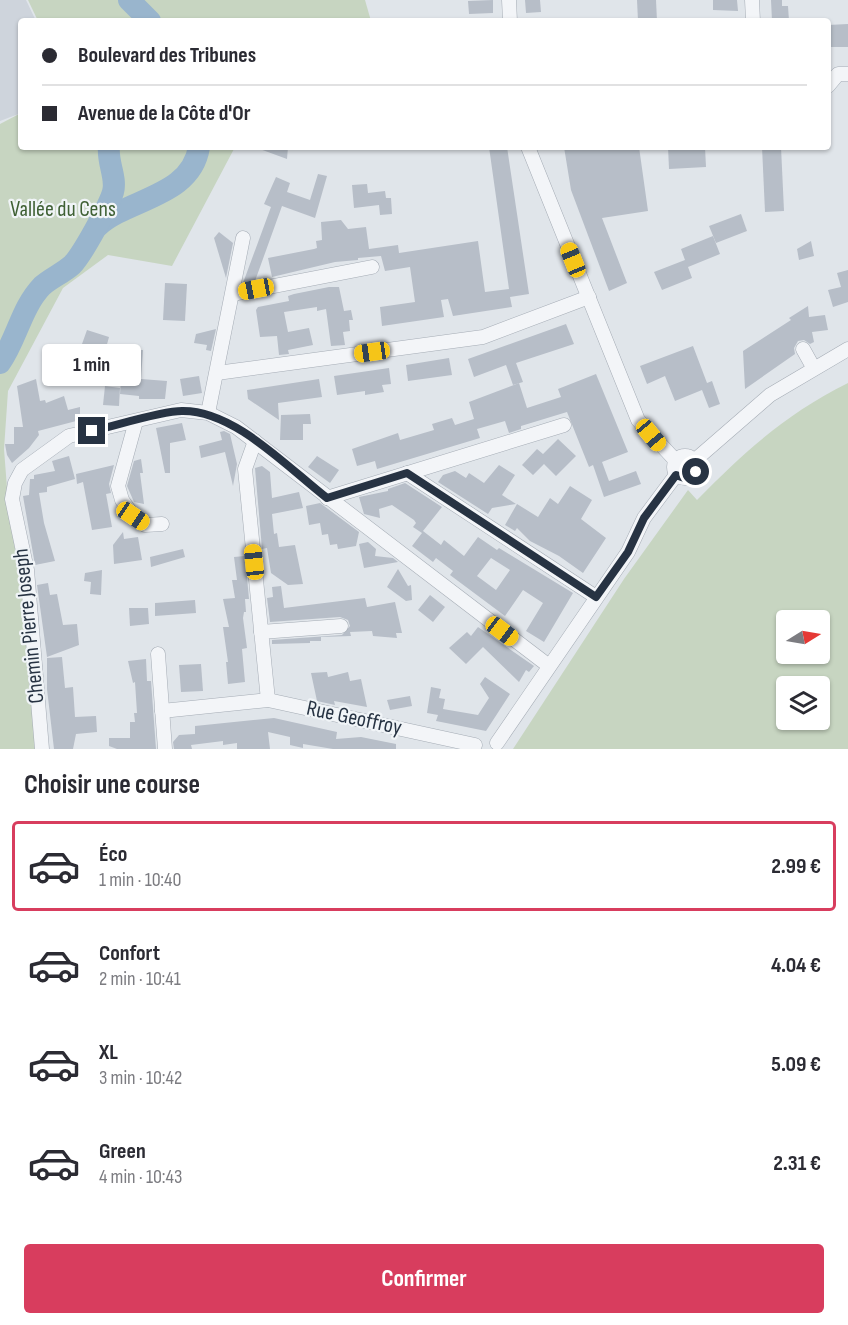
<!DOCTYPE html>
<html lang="fr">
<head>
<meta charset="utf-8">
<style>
  :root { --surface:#fff; --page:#f7f7f7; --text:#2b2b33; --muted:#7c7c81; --line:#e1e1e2; --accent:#d83d5e }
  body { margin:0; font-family:"Sofia Sans Condensed",sans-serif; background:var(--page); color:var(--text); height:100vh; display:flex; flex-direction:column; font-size:22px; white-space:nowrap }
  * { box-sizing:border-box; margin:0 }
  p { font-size:20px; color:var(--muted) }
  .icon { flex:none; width:33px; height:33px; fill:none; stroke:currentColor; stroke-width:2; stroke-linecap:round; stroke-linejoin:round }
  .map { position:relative; height:749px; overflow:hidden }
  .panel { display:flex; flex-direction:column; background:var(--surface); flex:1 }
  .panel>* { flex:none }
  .top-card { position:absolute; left:18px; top:18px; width:813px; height:132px; border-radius:6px; box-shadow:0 2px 4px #0004; display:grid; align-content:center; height:132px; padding:0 24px; background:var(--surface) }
  .needle { width:39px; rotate:79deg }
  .buttons { position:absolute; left:776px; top:610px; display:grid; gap:12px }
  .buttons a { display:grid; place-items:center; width:54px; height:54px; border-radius:6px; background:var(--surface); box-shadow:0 2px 4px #0004; font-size:30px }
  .end { position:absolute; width:27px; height:27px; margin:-14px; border:8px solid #273343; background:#fff; box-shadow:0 0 0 3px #fff }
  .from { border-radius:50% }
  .bubble { position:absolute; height:42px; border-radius:6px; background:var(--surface); box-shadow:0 2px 4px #0004; font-size:20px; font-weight:700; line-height:42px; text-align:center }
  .car { position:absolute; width:18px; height:36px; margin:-18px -9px; border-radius:8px; box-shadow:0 0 4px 2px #0007; background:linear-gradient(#f5c518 24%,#345 0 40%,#f5c518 0 76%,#345 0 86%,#f5c518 0) }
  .top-card b { display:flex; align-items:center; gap:21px; height:57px; font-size:22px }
  .top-card b+b { border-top:2px solid var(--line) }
  .top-card i { width:15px; height:15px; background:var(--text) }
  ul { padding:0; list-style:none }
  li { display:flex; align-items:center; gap:18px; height:90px; margin:0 12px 9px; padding:0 12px; border:3px solid transparent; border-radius:6px }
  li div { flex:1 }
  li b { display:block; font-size:22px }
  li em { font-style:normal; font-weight:700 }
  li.selected { border-color:var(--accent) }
  li>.icon { width:54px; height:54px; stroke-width:1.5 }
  h2 { padding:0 24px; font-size:27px; line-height:72px }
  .cta { display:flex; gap:12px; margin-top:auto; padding:12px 24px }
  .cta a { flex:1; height:69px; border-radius:6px; background:var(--accent); color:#fff; font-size:24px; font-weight:700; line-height:69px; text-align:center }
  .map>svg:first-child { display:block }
  .built { fill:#ced4dc }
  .green { fill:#c7d5c1; fill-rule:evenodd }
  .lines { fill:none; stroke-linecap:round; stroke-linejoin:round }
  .river { stroke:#99b5cd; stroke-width:22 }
  .building { fill:#b7bec8; fill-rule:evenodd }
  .minor-casing { stroke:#a5acb5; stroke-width:15 }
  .minor { stroke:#f3f5f8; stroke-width:14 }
  .route { stroke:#273343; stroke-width:8 }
  .labels { text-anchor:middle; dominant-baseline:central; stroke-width:4.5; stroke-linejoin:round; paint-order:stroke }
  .park-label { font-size:22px; fill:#3f6034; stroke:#f0f4f7 }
  .street-label { font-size:22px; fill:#273343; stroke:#f0f4f7 }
</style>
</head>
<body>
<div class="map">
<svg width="848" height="749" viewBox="0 0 848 749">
  <rect width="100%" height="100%" fill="#e0e5ea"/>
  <path class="built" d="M0,0H26L36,21H21V113L0,121Z"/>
  <g class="green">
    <path d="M28,0H365L371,21H38Z"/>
    <path d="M21,113V147H235L172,266L108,255L63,288L8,391L4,449L8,501L30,649L35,749H0V124Z"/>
    <path d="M848,383V749H513L624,579L688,490L697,500C745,451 786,414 848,383ZM786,621H819V654H786ZM786,687H819V720H786Z"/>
  </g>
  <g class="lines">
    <g class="river">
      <path d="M129,0L150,21"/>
      <path d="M98,226C129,198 191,197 199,147"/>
      <path d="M0,363C17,339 21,308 42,286C51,278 63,273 72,265C82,255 109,206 113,192C117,178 107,162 109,147"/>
    </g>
  </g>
  <g class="building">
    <path d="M493,0V13L469,14L468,1Z"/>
    <path d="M525,0H540L541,12L526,13Z"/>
    <path d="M637,0H656L657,21H638Z"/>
    <path d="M713,0H737L738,11L713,10Z"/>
    <path d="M771,0H782V6H788L789,21H772Z"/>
    <path d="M848,24V47H828V25Z"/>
    <path d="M257,147H288L287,159L257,148Z"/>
    <path d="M489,147H507L529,294L510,297L512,307L453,316L448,299L441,300L444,317L382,326L380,307L415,302L410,267L385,271L381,256L358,258V260L335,262L272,277L268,258L314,249L317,248L316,241L322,240L321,222L341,220L348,229L366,227L369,249L398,245L399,253L478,241L485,292L509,289Z"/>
    <path d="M564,147H639L648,211L602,218L627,283L609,291L571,190Z"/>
    <path d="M668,147H705L706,167L669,169Z"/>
    <path d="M762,147H781L784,211L765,212Z"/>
    <path d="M318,174L327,176L315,218L282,206L255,281L243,283L271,207L264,204L276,177L290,183L287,192L310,200Z"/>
    <path d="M367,184L368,193L385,191L386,198H391L392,214L380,215L379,205L354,208L352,185Z"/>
    <path d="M741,214L747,231L716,243L709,226Z"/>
    <path d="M219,232L233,243L226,278L214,238Z"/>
    <path d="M713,236L720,254L688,267L692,278L662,290L654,272L685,260L681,249Z"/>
    <path d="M811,241L814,256L799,260L797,249Z"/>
    <path d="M848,270V302L833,307L828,290L841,287L837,273Z"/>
    <path d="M165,283L187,284L185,321L163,320Z"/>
    <path d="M329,287H339L344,311L351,310L353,320H349L350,331L343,332L345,345L331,346L326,309L317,311V307L284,312L288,332L309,328L313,345L288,350L289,354L279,355L277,336L260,337L256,310L258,307L289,301L288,296L294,294Z"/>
    <path d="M808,306L809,317L825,315L828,330L812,332L814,342L810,344L804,340L798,341L794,348L795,354L745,389L743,351L791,320L789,318Z"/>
    <path d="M566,324L574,344L516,363L523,382L513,385L506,365L474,377L468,359Z"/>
    <path d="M216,329L211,351L206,350L207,345L194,343L196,334Z"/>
    <path d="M87,330L109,337L106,348L99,346L95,360L81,364L86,346L82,344Z"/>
    <path d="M693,346L707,383L712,381L720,404L709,408L702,390L675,401L665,376L647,384L640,366Z"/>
    <path d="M131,350H143L141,379L167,381L165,399H139V396L120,394L121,380L129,381Z"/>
    <path d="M449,358L452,375L408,381L406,365Z"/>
    <path d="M389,368L391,384L382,385L384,392L365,395V391L337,395L334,376Z"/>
    <path d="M596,374L628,452L602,462L609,481L636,471L641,484L604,497L593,465L589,467L567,412L521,426V429L509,433L505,421L477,429L480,438L377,469L375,461L357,466L352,449L398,433L400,440L434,430L432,424L452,418L455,425L474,419L469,402L519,383L527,408L561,397L558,389Z"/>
    <path d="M199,376L202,393L183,396L180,379Z"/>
    <path d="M36,379L40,401L45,400L46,403L64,396L68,410L80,407V420L38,431L39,435L29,448L12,463L7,455L5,444H14V427H23L17,386Z"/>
    <path d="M319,379L322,397L278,403L279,420L248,399L247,390Z"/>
    <path d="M105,386L120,388L119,406L103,405Z"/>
    <path d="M310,414L311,424H303V440H280L281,415Z"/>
    <path d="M182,423L186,440L170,443V473H165L156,428Z"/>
    <path d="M224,431L230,434L237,464L233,486L225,452L201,458L199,446L222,440L220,432Z"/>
    <path d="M558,439L576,456L556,476L544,464L533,475L522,465L537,449L543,454Z"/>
    <path d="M69,456L75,479L47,487V492L39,493L44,523L55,561L35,565L23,496L29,495L30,479H34V475L55,471L52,461Z"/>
    <path d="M317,456L339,470L330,483L308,467Z"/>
    <path d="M141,459L143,473H140L144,504L134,502L127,486L134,461Z"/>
    <path d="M114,465L109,484L111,493L106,494L112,527L92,530L83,482L77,484L76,474Z"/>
    <path d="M499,465L515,475L502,495L516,504L492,508L488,514L438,482L443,475L455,471L466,478L469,473L484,483Z"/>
    <path d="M262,466L270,472L272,498L299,492L303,508L272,514L274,534L277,533L279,547L295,545L303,584L288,585L271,573L267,548L262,549L255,468Z"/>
    <path d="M405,483L442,507L423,531L441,545L444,540L464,556L478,537L497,550L499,548L573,593L544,642L526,631L543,603L523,590L505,616L450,575L453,571L436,558L433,562L412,546L422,533L413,527L416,523L414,520L392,505L379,509L380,518L364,514L359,497L388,491V489ZM491,558L510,570L496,590L477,576Z"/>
    <path d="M570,486L592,500L581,519L606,538L583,573L559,556L530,541L517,528L515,531L505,525L517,504L538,517L550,498L558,504Z"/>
    <path d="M320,503L359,532L356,546L338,549L337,544L330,545L328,534L322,535L320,523L309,525L306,506Z"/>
    <path d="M123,532L124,539L138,537L142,560L114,564L113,545Z"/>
    <path d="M368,542L376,549L375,556L393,558L398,562L364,568L359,544Z"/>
    <path d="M183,549L185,557L151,567L150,557Z"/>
    <path d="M245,556L249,599H245L246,612H244L243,618L247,648L242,649L245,682L228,684L226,662H228L223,627H229L223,599L235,598L232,580H237L234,557Z"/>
    <path d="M398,569L408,586L411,585L412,600L406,601L387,587Z"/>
    <path d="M102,570L101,595L90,594L91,582L84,581L85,573Z"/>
    <path d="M48,583L50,595L57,594L63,625L77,624L79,645L47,657L37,585Z"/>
    <path d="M281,586L284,608L365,598L367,607L395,602L402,633H396L397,638L373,636L372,631L350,632L351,636L321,637V641H310V643L272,644V640L342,635L350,626L348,620L340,617L270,622L267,598L273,597L272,587Z"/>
    <path d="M430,595L445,607L433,622L418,610Z"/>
    <path d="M195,600L196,613L155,616V603Z"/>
    <path d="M129,608H148L149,624L130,626Z"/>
    <path d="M478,627L534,666L529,672L526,670L519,682L483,647L466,664L449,648L467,632L471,636Z"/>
    <path d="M62,657L65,688L73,687L75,717L96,716L97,732L76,734L73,749H54L47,689V658Z"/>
    <path d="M146,659L147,681H151L156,749H117L109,746V738H130V722H135L134,713H137L135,682L133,683L128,661Z"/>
    <path d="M201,664L203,691L181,692L179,665Z"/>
    <path d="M327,672L328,677L348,672L350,681L361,679L367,707L334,701L335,705L317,701L311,673Z"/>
    <path d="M485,677L510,694L486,731L436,721L438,715L427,713L431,687L441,689L439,698L445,699L443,709L478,715L489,698L480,684Z"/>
    <path d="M410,696L412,706L390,710L387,700Z"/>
    <path d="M274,718L337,732L336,739L361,737L396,744V749H333L303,744V748L290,745V737L268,732L270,749H237V743L223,745V741L191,745L192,749H174L173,742L179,735L195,734V726Z"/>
  </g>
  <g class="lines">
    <defs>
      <g id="minor">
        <path d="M509,0L510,21"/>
        <path d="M752,0L753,21"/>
        <path d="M828,86L838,74H848"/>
        <path d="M528,147L638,420L676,461"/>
        <path d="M233,294L372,267"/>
        <path d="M803,349L813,367"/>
        <path d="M217,373L483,337L589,297"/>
        <path d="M208,413L243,238"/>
        <path d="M136,421L118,486L122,500L133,516L145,525L162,524"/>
        <path d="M255,441L245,469L268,700"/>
        <circle cx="685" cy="467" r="11"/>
        <path d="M694,461L770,395L848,349"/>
        <path d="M407,473L596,597"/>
        <path d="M327,498L564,425"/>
        <path d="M261,632L341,626"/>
        <path d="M158,654L165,749"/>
        <path d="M162,711L268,700L475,745"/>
        <path d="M497,743L628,552L644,518L676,475"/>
        <path d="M42,749L27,570L12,499L15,483L22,470L69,436L181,410L208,413L236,427L549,666"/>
      </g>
    </defs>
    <use href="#minor" class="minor-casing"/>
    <use href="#minor" class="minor"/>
  </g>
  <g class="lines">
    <path class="route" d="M92,431C115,426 160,411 182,411C234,410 287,467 327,498L407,473L596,597L628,552L644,518L676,475L687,479L696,472"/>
  </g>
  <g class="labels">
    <g class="park-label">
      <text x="63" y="209">Vallée du Cens</text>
    </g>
    <g class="street-label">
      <text transform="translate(29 626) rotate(-96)">Chemin Pierre Joseph</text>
      <text transform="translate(354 718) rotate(12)">Rue Geoffroy</text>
    </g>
  </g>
</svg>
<div class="buttons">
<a><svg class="needle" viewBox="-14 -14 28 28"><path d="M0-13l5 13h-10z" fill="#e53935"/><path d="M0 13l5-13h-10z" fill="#7c7c81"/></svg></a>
<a><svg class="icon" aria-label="layers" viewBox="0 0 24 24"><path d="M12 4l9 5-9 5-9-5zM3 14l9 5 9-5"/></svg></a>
</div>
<i class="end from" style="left:696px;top:472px"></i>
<i class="end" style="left:92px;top:431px"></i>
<div class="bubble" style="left:42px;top:344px;width:99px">1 min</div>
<i class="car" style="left:573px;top:260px;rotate:338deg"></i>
<i class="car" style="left:256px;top:289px;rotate:259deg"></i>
<i class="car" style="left:372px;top:352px;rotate:262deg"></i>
<i class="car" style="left:651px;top:435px;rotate:140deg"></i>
<i class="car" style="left:133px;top:516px;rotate:124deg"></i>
<i class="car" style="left:254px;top:562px;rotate:354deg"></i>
<i class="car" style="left:502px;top:631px;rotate:127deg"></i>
<div class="top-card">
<b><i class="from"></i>Boulevard des Tribunes</b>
<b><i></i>Avenue de la Côte d'Or</b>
</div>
</div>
<section class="panel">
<h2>Choisir une course</h2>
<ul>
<li class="selected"><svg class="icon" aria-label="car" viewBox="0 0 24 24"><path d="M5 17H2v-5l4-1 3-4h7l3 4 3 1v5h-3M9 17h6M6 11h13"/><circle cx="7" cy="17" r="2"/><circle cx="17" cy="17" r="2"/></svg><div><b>Éco</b><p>1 min · 10:40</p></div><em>2.99 €</em></li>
<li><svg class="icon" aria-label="car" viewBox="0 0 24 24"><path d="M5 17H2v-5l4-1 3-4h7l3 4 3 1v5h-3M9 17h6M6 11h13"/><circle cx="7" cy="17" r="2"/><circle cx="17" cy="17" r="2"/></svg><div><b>Confort</b><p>2 min · 10:41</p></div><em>4.04 €</em></li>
<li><svg class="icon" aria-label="car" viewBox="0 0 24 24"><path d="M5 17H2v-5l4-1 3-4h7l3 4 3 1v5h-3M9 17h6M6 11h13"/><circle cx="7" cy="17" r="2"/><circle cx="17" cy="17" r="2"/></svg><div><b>XL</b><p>3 min · 10:42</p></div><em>5.09 €</em></li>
<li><svg class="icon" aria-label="car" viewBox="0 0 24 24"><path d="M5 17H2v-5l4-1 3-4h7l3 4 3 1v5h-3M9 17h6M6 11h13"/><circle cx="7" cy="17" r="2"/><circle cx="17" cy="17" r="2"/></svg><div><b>Green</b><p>4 min · 10:43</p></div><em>2.31 €</em></li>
</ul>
<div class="cta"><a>Confirmer</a></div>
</section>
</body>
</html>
